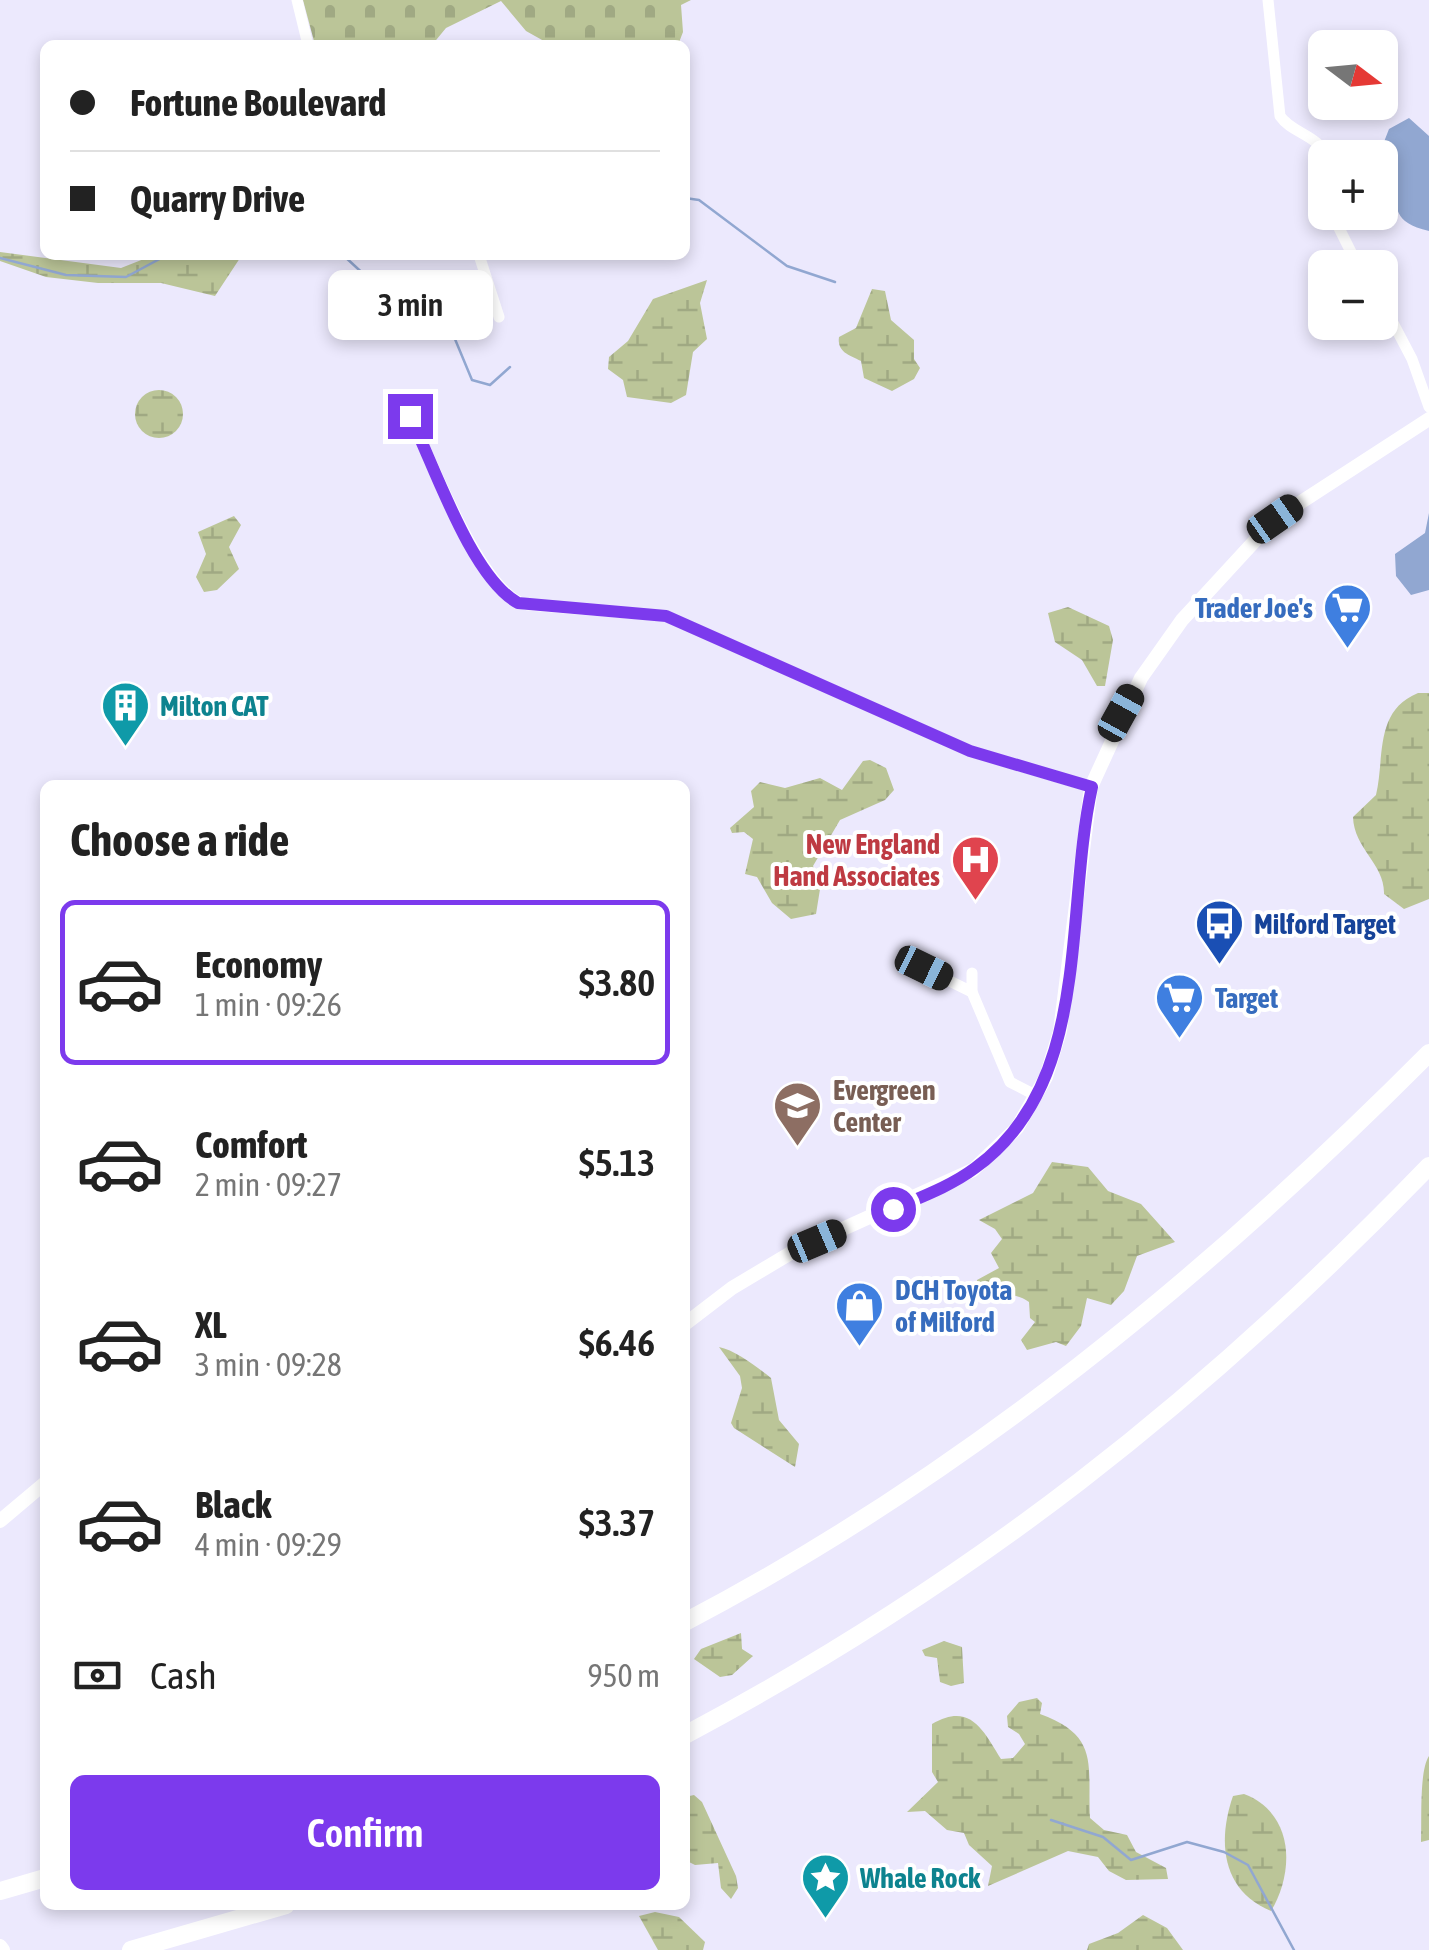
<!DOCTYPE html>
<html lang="en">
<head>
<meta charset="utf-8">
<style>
  :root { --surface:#fff; --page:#f2f2f2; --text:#222; --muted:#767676; --line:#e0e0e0; --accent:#7c3aed }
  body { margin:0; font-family:"Asap Condensed",sans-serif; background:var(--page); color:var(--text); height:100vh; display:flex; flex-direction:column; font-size:38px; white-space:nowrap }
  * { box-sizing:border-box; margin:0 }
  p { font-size:32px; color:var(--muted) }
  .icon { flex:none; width:55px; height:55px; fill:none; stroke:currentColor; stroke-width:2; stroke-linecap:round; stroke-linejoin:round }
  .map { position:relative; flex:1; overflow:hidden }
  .side { position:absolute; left:40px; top:780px; width:650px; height:1130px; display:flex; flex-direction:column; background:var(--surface); border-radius:15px; box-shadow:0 5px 15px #0003 }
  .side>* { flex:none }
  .hud { position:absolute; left:40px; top:40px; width:650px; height:220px; border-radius:15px; box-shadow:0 5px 15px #0003; display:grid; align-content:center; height:220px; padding:0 30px; background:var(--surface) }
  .needle { width:65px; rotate:106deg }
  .controls { position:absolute; left:1308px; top:30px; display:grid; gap:20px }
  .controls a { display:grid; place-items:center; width:90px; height:90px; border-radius:15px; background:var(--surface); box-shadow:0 5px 15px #0003; font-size:50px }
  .end { position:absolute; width:45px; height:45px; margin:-22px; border:12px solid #7c3aed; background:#fff; box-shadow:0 0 0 5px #fff }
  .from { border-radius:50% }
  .bubble { position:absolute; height:70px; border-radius:15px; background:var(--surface); box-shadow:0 5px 15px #0003; font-size:32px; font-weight:600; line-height:70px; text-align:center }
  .car { position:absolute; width:30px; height:60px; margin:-30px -15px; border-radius:12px; box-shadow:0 0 8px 2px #0007; background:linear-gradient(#222 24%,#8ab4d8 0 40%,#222 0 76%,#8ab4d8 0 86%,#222 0) }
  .hud b { display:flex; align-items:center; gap:35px; height:95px; font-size:38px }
  .hud b+b { border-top:2px solid var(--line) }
  .hud i { width:25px; height:25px; background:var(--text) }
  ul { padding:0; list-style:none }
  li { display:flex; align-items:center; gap:30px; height:165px; margin:0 20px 15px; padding:0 10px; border:5px solid transparent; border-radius:15px }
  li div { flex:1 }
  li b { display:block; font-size:38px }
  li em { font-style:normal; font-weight:600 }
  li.active { border-color:var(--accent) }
  li>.icon { width:90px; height:90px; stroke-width:1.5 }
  h2 { padding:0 30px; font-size:45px; line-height:120px }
  .pay { display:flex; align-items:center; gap:25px; height:110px; padding:0 30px; font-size:38px }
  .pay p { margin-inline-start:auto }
  .action { display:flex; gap:20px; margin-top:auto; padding:20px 30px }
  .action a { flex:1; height:115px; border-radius:15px; background:var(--accent); color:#fff; font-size:40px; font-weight:600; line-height:115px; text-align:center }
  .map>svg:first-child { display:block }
  .wetland { fill:url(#wetland-marsh) }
  .cemetery { fill:url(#cemetery-stones) }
  .water { fill:#91a7d1 }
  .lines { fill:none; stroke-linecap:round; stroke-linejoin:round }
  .stream { stroke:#91a7d1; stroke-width:2.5 }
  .minor { stroke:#fff; stroke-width:11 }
  .major { stroke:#fff; stroke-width:14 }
  .highway { stroke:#fff; stroke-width:18 }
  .route { stroke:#7c3aed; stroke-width:12 }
  .labels { text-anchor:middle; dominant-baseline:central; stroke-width:8; stroke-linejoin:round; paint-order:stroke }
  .shop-label { font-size:28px; font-weight:bold; fill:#366cbe; stroke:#fff; text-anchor:start }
  .culture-label { font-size:28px; font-weight:bold; fill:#0d838f; stroke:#fff; text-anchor:start }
  .health-label { font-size:28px; font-weight:bold; fill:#be3a42; stroke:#fff; text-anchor:end }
  .transit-label { font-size:28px; font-weight:bold; fill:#164399; stroke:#fff; text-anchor:start }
  .education-label { font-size:28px; font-weight:bold; fill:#785e54; stroke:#fff; text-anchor:start }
</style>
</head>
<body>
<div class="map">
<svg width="1429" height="1950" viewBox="0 0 1429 1950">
  <defs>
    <pattern id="wetland-marsh" width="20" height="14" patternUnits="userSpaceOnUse" patternTransform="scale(2.5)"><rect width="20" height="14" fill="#bbc598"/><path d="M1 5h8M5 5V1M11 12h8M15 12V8" fill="none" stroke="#a0a983"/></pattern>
    <pattern id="cemetery-stones" width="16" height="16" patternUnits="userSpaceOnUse" patternTransform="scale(2.5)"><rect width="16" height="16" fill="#bbc598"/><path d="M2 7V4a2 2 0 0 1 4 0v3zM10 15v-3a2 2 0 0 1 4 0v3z" fill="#a0a983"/></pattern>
  </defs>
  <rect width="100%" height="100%" fill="#ece9fd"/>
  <g class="wetland">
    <path d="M0,252L121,268L154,255H242L215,296L161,283H98L46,277L0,261Z"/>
    <path d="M707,280L700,303L707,339L693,352L686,395L671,403L627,397L623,380L608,369L609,357L628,341L653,299Z"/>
    <path d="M872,289L885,291L891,320L914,340V359L920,368L914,379L892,391L864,378L861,361C849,355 837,352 839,337L856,328Z"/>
    <circle cx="159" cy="414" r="24"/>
    <path d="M234,516L241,525L229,547L239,569L217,590L204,592L196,577L206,554L198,532Z"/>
    <path d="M1068,607L1109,626L1113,640L1105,686H1097L1082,660L1055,642L1048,613Z"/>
    <path d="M1418,693H1429V899L1404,909L1384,894C1385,864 1354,849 1353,817L1376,795C1385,757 1374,711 1418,693Z"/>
    <path d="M870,760L886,768L894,790L885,800L840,820L813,866L821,883L816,914L791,919L772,903L757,877L745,874L753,839L744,832L732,833L730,828L754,807L751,791L760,782L785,788L820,778L842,790L863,761Z"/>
    <path d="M1052,1162L1088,1167L1108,1191L1141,1204L1175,1242L1137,1256L1124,1291L1111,1305L1087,1298L1081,1326L1066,1346L1056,1342L1027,1350L1021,1340L1035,1322L1030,1318L1029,1302C1014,1291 995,1296 977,1286V1280L999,1268L991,1253L1002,1239L995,1229L979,1220L1033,1193Z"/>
    <path d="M719,1347C735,1350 757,1367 771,1378L779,1420L799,1444L795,1467L734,1428L731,1423L742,1388L740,1376Z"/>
    <path d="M741,1633L742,1649L753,1656L732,1675L720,1677L694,1659L701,1649Z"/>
    <path d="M944,1641L962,1647L964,1683L951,1686L940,1682L937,1658L925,1656L922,1650Z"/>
    <path d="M1037,1698L1042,1703L1040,1714C1101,1736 1087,1766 1090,1818L1104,1830L1127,1835L1136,1852L1166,1868L1168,1879L1126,1880L1109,1871L1098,1857L1068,1851L988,1886L992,1866L969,1845L964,1833L947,1830L925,1811L907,1812L938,1782L932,1772V1724C971,1701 984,1732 1001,1759L1013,1758L1025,1744L1019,1734L1008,1727L1007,1716L1019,1702Z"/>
    <path d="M1429,1756V1840L1421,1842C1422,1820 1419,1771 1429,1756Z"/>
    <path d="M1244,1794C1294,1813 1295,1871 1271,1911C1222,1891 1217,1842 1233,1796Z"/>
    <path d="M694,1795L702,1802L736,1876L738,1888L731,1899L721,1888L718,1863L695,1865L685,1860V1797Z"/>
    <path d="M655,1912L679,1917L705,1942L703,1950H658L639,1916Z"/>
    <path d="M1143,1915L1167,1928L1183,1950H1087L1089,1944L1118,1933Z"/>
  </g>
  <path class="cemetery" d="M303,0H691L681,5L683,32L678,45H551L526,31L501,1L446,28L432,45H315Z"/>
  <g class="water">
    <path d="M1409,118L1429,136V231C1392,222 1397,209 1393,178C1391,167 1385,157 1382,147L1389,129Z"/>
    <path d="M1429,513V590L1411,595L1396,576L1395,554L1425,533Z"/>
  </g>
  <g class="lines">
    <g class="stream">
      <path d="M685,198L699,200L787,266L835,282"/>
      <path d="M343,255L370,280L404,273L435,291L472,380L490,385L510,367"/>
      <path d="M0,258L66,275L126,277L167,255"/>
      <path d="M1051,1820L1103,1837L1131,1860L1187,1842L1224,1852L1248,1865L1294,1950"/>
    </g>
    <g class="minor">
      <path d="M297,0L308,45"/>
      <path d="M1268,0L1280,116C1292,134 1321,135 1325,158"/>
      <path d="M1325,162V196"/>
      <path d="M1331,212L1359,268"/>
      <path d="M479,255L499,317"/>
      <path d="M1380,298L1412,359L1429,407"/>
      <path d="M411,416C431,459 482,596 528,605L666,616L970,751L1091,787"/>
      <path d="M923,968L972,992V973"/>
      <path d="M972,992L1010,1082L1037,1096"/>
    </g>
    <g class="major">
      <path d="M685,1324L732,1288L794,1251L973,1170L1017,1128L1046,1077L1060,1031L1091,787L1141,678L1182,620L1275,519L1429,419"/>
      <path d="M0,1521L45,1483"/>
      <path d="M0,1946L3,1950"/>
    </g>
    <g class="highway">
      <path d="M685,1622C964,1476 1208,1275 1429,1053"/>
      <path d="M685,1735C974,1581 1202,1401 1429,1166"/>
      <path d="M0,1891L45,1878"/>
      <path d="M131,1950L286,1905"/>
    </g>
  </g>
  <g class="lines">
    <path class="route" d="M410,416C434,465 471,577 518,603L666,616L970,751L1092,787C1064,913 1093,1083 975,1168C951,1186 921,1197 893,1209"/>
  </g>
  <defs>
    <symbol id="supermarket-pin" viewBox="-11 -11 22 30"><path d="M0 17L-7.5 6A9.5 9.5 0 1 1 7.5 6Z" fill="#3f7fe0" stroke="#fff"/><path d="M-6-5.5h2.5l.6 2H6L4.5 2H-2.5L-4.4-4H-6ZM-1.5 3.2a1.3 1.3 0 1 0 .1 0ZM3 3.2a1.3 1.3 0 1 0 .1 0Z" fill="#fff"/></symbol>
    <symbol id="building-pin" viewBox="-11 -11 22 30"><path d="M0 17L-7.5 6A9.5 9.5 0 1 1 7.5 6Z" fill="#0f9aa8" stroke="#fff"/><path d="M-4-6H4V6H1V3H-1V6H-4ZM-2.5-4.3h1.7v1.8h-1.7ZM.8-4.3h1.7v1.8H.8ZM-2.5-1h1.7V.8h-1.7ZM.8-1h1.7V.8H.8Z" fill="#fff"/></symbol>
    <symbol id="hospital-pin" viewBox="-11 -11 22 30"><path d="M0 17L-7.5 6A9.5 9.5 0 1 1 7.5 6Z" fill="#e0444e" stroke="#fff"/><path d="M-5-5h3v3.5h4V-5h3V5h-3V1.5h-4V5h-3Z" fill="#fff"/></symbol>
    <symbol id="bus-pin" viewBox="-11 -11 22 30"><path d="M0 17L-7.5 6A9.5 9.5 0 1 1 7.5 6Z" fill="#1a4fb4" stroke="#fff"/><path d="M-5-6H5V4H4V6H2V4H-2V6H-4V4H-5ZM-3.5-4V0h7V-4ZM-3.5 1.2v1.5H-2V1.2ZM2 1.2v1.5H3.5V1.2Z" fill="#fff"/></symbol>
    <symbol id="school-pin" viewBox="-11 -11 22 30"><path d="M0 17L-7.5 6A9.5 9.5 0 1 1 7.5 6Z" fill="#8d6e63" stroke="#fff"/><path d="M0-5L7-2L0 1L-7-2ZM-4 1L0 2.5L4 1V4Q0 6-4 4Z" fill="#fff"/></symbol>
    <symbol id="shop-pin" viewBox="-11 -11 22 30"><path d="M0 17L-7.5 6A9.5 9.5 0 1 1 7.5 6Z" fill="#3f7fe0" stroke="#fff"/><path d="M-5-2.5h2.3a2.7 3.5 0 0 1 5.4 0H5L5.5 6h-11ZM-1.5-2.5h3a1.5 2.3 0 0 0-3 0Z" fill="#fff"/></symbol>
    <symbol id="sight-pin" viewBox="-11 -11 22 30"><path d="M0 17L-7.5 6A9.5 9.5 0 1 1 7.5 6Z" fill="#0f9aa8" stroke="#fff"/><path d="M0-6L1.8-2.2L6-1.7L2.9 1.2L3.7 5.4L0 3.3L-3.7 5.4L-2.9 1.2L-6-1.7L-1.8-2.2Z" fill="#fff"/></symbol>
  </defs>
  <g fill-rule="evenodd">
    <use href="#supermarket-pin" x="1320" y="580" width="55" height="75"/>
    <use href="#building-pin" x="98" y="678" width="55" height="75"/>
    <use href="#hospital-pin" x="948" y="832" width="55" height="75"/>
    <use href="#bus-pin" x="1192" y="896" width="55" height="75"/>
    <use href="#supermarket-pin" x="1152" y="970" width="55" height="75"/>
    <use href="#school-pin" x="770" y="1078" width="55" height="75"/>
    <use href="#shop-pin" x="832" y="1278" width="55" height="75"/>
    <use href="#sight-pin" x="798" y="1850" width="55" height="75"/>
  </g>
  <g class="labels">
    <g class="shop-label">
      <text x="1313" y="608" text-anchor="end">Trader Joe's</text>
      <text x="1215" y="998">Target</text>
      <text x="895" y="1290">DCH Toyota<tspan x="895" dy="32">of Milford</tspan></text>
    </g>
    <g class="culture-label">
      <text x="160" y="706">Milton CAT</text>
      <text x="860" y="1878">Whale Rock</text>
    </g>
    <g class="health-label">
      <text x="940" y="844">New England<tspan x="940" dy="32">Hand Associates</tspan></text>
    </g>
    <g class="transit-label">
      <text x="1254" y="924">Milford Target</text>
    </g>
    <g class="education-label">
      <text x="833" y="1090">Evergreen<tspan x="833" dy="32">Center</tspan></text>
    </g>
  </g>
</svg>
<div class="controls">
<a><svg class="needle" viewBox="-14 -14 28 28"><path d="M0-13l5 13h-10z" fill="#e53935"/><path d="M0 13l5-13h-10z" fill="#767676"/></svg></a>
<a>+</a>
<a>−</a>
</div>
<i class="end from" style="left:893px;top:1209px"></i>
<i class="end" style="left:410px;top:416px"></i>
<div class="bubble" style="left:328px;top:270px;width:165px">3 min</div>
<i class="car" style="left:1275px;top:519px;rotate:55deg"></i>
<i class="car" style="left:1121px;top:713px;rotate:29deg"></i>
<i class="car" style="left:924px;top:968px;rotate:116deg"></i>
<i class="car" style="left:817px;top:1241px;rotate:67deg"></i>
<div class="hud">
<b><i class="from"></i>Fortune Boulevard</b>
<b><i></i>Quarry Drive</b>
</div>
<section class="side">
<h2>Choose a ride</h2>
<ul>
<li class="active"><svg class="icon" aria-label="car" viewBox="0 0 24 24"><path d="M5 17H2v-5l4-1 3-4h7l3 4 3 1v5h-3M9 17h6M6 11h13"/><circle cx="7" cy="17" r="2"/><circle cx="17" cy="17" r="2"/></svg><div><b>Economy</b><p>1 min · 09:26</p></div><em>$3.80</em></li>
<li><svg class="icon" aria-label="car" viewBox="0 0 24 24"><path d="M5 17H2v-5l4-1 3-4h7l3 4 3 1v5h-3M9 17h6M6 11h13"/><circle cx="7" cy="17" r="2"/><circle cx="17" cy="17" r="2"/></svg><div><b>Comfort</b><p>2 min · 09:27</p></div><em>$5.13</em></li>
<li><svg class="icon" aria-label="car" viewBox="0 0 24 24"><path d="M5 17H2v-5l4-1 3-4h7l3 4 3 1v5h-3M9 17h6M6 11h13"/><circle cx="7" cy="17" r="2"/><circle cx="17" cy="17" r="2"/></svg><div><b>XL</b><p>3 min · 09:28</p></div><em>$6.46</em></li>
<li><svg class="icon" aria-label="car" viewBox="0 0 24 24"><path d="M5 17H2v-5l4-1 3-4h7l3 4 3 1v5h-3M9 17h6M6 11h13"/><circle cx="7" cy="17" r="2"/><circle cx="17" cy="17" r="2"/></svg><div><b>Black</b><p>4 min · 09:29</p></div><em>$3.37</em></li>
</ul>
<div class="pay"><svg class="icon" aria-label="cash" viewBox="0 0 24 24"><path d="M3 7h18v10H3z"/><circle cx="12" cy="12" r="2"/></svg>Cash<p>950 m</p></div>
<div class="action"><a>Confirm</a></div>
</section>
</div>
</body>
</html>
